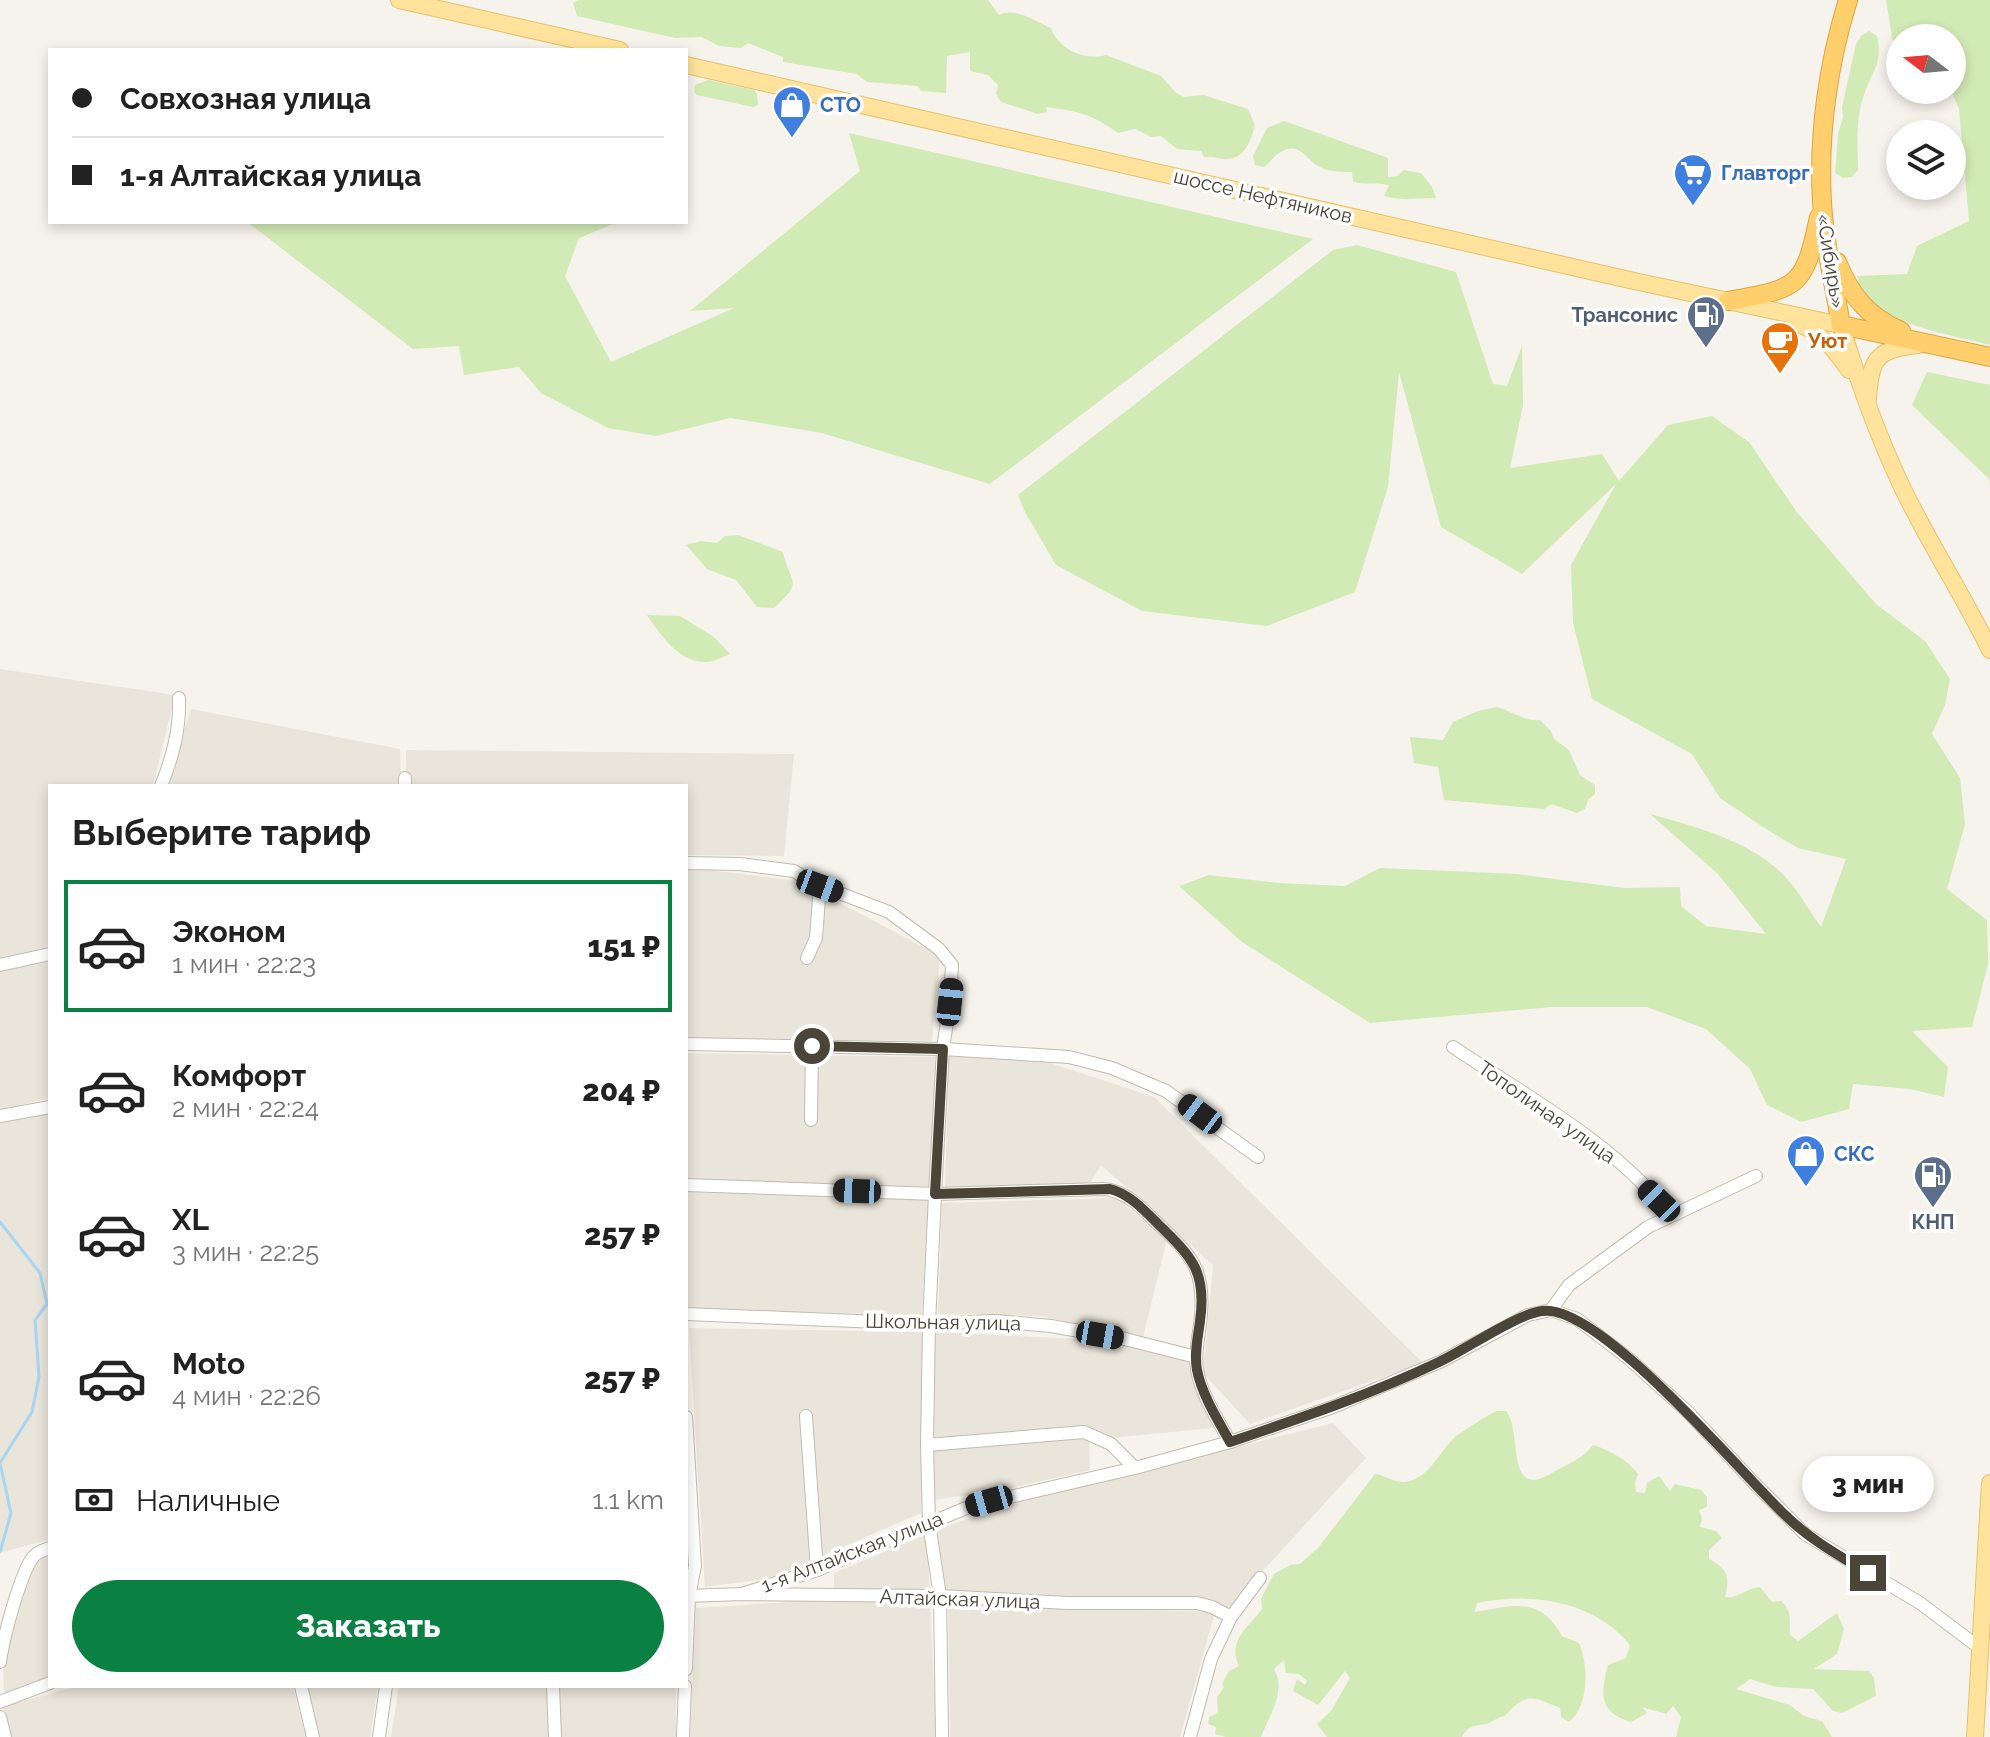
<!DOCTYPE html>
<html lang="ru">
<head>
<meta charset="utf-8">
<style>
  :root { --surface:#fff; --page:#f2f2f2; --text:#222; --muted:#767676; --line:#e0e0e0; --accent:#0b8043 }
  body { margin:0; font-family:Raleway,sans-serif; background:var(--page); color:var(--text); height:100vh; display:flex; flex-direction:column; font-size:30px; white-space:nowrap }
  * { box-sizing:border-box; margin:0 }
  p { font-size:26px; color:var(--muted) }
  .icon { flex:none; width:44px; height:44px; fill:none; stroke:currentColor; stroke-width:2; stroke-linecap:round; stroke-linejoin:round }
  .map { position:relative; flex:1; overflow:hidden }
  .sheet { position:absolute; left:48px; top:784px; width:640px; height:904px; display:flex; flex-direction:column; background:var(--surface); border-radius:0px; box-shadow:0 4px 12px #0003 }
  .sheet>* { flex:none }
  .guide { position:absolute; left:48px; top:48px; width:640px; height:176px; border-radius:0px; box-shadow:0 4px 12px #0003; display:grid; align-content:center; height:176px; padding:0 24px; background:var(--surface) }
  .needle { width:52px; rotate:286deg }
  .fabs { position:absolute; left:1886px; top:24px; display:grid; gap:16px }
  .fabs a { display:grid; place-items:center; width:80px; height:80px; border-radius:50%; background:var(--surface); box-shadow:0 4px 12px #0003; font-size:40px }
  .end { position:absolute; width:36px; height:36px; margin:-18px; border:10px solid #4b4439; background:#fff; box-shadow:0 0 0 4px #fff }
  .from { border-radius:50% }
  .bubble { position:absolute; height:56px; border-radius:28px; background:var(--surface); box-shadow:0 4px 12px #0003; font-size:26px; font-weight:800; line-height:56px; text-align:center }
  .car { position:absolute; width:24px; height:48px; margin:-24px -12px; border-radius:10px; box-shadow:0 0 6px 2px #0007; background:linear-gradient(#222 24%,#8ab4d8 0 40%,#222 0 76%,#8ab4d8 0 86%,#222 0) }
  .guide b { display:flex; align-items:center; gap:28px; height:76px; font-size:30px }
  .guide b+b { border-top:2px solid var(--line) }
  .guide i { width:20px; height:20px; background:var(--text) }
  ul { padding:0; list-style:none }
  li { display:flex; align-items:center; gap:24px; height:132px; margin:0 16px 12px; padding:0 8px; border:4px solid transparent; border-radius:0px }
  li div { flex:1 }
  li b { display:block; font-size:30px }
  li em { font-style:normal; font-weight:800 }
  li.selected { border-color:var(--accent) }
  li>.icon { width:72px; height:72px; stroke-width:1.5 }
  h2 { padding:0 24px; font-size:36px; line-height:96px }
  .pay { display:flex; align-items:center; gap:20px; height:88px; padding:0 24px; font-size:30px }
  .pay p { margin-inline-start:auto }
  .action { display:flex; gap:16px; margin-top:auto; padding:16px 24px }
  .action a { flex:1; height:92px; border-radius:48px; background:var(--accent); color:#fff; font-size:32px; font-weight:800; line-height:92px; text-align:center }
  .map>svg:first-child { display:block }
  .residential { fill:#eae5da }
  .green { fill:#d2eab5 }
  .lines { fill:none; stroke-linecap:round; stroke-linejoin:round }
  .stream { stroke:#a9d4f2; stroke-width:3 }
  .minor-casing { stroke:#c2bbae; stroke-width:14 }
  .major-casing { stroke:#e6c16a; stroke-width:18 }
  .highway-casing { stroke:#e0a43c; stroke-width:20 }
  .minor { stroke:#fff; stroke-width:12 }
  .major { stroke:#ffe39c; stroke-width:16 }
  .highway { stroke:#ffcf6e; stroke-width:18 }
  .route { stroke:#4b4439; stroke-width:10 }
  .labels { text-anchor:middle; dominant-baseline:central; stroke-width:7; stroke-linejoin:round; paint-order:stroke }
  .shop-label { font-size:20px; font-weight:bold; fill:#366cbe; stroke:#fff; text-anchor:start }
  .street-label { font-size:20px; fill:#4b4439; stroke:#fff }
  .service-label { font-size:20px; font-weight:bold; fill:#4e5e75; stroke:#fff; text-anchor:end }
  .food-label { font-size:20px; font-weight:bold; fill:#c56008; stroke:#fff; text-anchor:start }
</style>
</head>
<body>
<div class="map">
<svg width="1990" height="1737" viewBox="0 0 1990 1737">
  <rect width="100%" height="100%" fill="#f6f3ec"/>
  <g class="residential">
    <path d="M0,669L175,695L153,786H50V950L0,959Z"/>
    <path d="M191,709L400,749L401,786H167Z"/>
    <path d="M406,750L794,754L784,856L686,855V786H406Z"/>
    <path d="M687,867L799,881L940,956L932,1041L688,1038Z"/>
    <path d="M50,962V1098L0,1110V970Z"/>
    <path d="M687,1053L935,1057L932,1187L686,1179Z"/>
    <path d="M949,1055L1044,1061L1154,1097L1423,1363L1250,1424L1203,1373L1213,1265L1101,1165L1091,1182L1050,1189L945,1188Z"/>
    <path d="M50,1109V1539L0,1553V1121Z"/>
    <path d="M686,1192L928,1200L922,1315L686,1309Z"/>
    <path d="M1116,1198L1167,1239L1143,1337L1040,1316L938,1314L942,1203Z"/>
    <path d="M689,1328L923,1332L921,1513L771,1578L705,1587Z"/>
    <path d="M934,1332L1099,1340L1191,1360L1213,1428L1089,1440L1090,1470L1002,1490L933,1500Z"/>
    <path d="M1333,1423L1366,1458L1228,1609L945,1593L937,1529L1026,1500Z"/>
    <path d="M927,1534L936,1737H690L696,1608L834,1599V1573Z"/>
    <path d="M50,1555V1680L4,1693L3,1662L35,1560Z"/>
    <path d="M948,1605L1215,1612L1180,1737H950Z"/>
    <path d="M79,1686H293L306,1737H10L3,1706Z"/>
    <path d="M306,1686H378L370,1737H318Z"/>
    <path d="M399,1686H676V1737H391Z"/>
  </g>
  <g class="green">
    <path d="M579,0H988L999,15C1016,7 1035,21 1051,28C1058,49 1084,61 1106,55L1161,76L1176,93L1184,97L1203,95L1248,109L1255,126C1251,141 1244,160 1225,159C1217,159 1213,156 1204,157L1201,151L1177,149L1161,136L1151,137L1135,129L1118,133C1092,114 1077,111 1046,107L1047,112L1038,114L1001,102L996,94L998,85L988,75L970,71V52L947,56L946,93L921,91L918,86L867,82L857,74L783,62V57L748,43L741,48L719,46L702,37L675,38L577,16L573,3Z"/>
    <path d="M1886,0H1990V345C1951,334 1866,324 1857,276L1907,274L1917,246L1969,221L1959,109L1951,90L1952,38H1900V48L1893,43Z"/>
    <path d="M1869,31L1877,36C1883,64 1872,71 1864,95C1855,119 1858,145 1858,170L1852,177L1843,178L1835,173L1838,134L1843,117L1842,107L1856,44L1861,36Z"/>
    <path d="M708,80L754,90L757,94L758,105L753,107L697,95L694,92L695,85Z"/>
    <path d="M1284,121L1388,158V177L1397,176L1404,170L1421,173L1432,187L1436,198C1417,198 1401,201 1384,196L1389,185C1376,182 1366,185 1353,182L1352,172C1341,172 1330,172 1320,167C1307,161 1300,142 1283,151C1275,154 1271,162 1264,167L1255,165L1253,156L1267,128Z"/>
    <path d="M849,133L1313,239L990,484L822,433L730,418L656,436L608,428L541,393L519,367L464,375L459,346L413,349L247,222H618L579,238L565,276L611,362L734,308L690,311L860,171Z"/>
    <path d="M1357,245L1456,272L1493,384L1507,386L1522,346L1523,405L1510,468L1602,454L1619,481L1668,425L1712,416L1749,442L1796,511L1876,604L1925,641L1950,679L1945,705L1932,734L1960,778L1965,824L1947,889L1987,920L1988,964L1972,1027L1912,1031L1948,1067L1944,1097L1910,1089L1853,1084L1849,1109L1801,1122L1767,1105L1750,1069L1706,1029L1647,1007H1551L1370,1023L1242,942L1179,886L1209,875L1278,883L1345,886L1380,868L1517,874L1624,888L1680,887L1681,906L1706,926L1766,934L1718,874L1650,814C1697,827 1756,842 1789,881C1801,895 1810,912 1821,927L1846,859L1798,848L1766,829L1720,798L1692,754L1592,699L1573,623L1571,565L1616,484L1522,574L1441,527L1399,372L1388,487L1355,592L1267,626L1142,611L1056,565L1025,512L1018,495L1333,250Z"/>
    <path d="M1927,372L1990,385V485L1989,479L1912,405Z"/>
    <path d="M738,535L783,552C791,586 804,580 774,608L757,607L736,580L707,569L686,545L701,541L717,543L725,536Z"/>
    <path d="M647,615L680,616L714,637L730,654C723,657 713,662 706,662C679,663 660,634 647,615Z"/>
    <path d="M1497,707C1511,711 1526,722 1540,720L1551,731L1554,739L1569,750L1580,775L1595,785V794L1588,800L1585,809L1577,813L1551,804L1544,809L1444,800L1438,767L1414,763L1410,737L1443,740L1453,722L1478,711Z"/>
    <path d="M1497,1411H1506C1523,1430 1504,1502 1552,1473C1566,1465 1584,1458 1593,1445C1609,1450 1628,1460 1638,1474L1635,1483L1636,1492L1645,1493L1647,1483L1659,1476L1670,1491L1675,1484L1701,1490L1707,1497V1507L1699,1510L1702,1518L1700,1527L1716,1531L1722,1538L1709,1550V1559C1728,1569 1730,1577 1725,1597C1739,1599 1746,1588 1760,1587L1772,1602L1781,1601C1793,1612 1789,1620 1790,1635L1798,1641L1837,1613L1844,1629L1837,1654L1814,1669L1869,1671L1874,1678L1876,1696L1842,1713L1833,1711L1813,1689L1776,1687L1750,1679L1736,1689L1790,1705L1804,1716L1822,1721L1832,1737H1676L1681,1717L1673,1706L1666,1714L1642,1707L1647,1713L1631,1722C1599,1712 1600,1695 1608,1665L1626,1658L1630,1645C1594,1600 1530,1592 1477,1603L1475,1612C1513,1606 1539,1595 1562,1636L1579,1643C1589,1665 1589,1706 1569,1722L1561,1717L1560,1708C1533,1697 1527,1691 1505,1716C1497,1717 1493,1722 1486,1724C1474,1726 1468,1726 1462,1737H1327L1317,1724L1331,1711L1350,1678L1345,1671L1318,1705L1293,1691L1297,1679L1305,1685L1307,1681L1299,1674L1286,1673L1284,1660L1274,1669C1287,1690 1269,1716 1261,1737H1226L1215,1734L1216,1727L1208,1724L1209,1717L1218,1713L1217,1697L1224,1687L1222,1684L1229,1671L1239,1666C1227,1641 1248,1628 1262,1609L1261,1599L1274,1574L1290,1565L1300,1564L1318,1548L1375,1474C1385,1475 1395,1483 1405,1482C1429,1479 1439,1452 1455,1437C1460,1433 1492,1412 1497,1411Z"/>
  </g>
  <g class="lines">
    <path class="stream" d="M0,1222L40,1273L47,1304L35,1320L39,1377L32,1412L0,1463L11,1513L0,1552"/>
    <defs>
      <g id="minor">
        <path d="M405,778V786"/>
        <path d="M161,786C173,756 180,730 179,698"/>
        <path d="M686,863L740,864L794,871L813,883L889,912L939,949L952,965L950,1002L943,1049L935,1194L929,1324L927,1445L929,1523L940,1596L942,1737"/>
        <path d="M807,958L816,938L820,886"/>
        <path d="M0,965L50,954"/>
        <path d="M686,1044L943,1049L1069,1057L1112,1068L1166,1091L1258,1157"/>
        <path d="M1453,1047C1523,1094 1622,1148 1670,1216"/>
        <path d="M0,1116L50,1107"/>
        <path d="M811,1120L812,1046"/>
        <path d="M686,1185L935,1194L1103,1189C1124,1190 1140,1206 1154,1220C1187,1252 1205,1264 1201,1314C1200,1333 1194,1351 1197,1369C1201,1395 1218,1420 1230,1442"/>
        <path d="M1551,1310L1569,1285L1648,1227L1756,1176"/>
        <path d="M686,1314L929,1324L995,1321L1051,1326L1125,1339L1196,1357"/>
        <path d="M806,1416L817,1570"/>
        <path d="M686,1417L695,1566L689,1596L686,1669"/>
        <path d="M927,1445L1084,1432L1111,1444L1135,1468"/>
        <path d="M742,1594L817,1570L971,1506L1135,1468L1230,1442L1333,1407L1442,1361L1528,1315L1551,1310L1577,1319L1628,1358L1689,1413L1755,1484L1805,1534L1920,1603L1981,1649"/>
        <path d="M686,1596L742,1594L940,1596L1068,1603H1197L1212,1607L1231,1617"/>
        <path d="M0,1662C3,1639 20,1574 33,1557C38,1551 44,1550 50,1548"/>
        <path d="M301,1686L313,1737"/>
        <path d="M553,1686L555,1737"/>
        <path d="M0,1702L50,1683"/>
        <path d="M0,1717L5,1737"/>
        <path d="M379,1737L386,1686"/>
        <path d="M683,1737L685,1686"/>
        <path d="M1190,1737L1211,1659L1231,1617L1260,1578"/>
      </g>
      <g id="major">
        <path d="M399,0L620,50"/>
        <path d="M686,65L1634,281L1841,325C1858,381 1877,434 1902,487C1929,543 1963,595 1990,650"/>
        <path d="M1796,323C1822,332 1834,349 1849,370"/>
        <path d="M1868,399C1871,354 1878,350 1923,344"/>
        <path d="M1975,1737L1990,1483"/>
      </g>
      <g id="highway">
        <path d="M1848,0C1828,64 1818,135 1822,202C1824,243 1834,284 1841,325L1990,357"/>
        <path d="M1837,262C1851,296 1868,317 1901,331"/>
        <path d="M1728,301C1797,288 1804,290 1819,217"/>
      </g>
    </defs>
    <use href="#minor" class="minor-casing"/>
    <use href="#major" class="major-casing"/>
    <use href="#highway" class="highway-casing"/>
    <use href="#minor" class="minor"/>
    <use href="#major" class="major"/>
    <use href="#highway" class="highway"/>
  </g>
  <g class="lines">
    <path class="route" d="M812,1046L943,1049L935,1194L1110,1189C1130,1194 1145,1211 1159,1225C1192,1257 1207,1272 1200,1321C1198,1337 1194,1353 1197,1370C1202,1395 1218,1420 1230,1442C1301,1418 1372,1394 1439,1362C1465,1350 1517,1314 1542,1311C1598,1302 1742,1474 1784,1514C1809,1539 1838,1555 1868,1573"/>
  </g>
  <defs>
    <symbol id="shop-pin" viewBox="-11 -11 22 30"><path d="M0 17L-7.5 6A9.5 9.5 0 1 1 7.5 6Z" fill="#3f7fe0" stroke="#fff"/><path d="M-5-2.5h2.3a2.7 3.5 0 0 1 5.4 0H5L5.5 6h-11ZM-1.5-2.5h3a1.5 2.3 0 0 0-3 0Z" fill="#fff"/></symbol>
    <symbol id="supermarket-pin" viewBox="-11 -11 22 30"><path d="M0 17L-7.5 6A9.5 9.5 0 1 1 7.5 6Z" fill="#3f7fe0" stroke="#fff"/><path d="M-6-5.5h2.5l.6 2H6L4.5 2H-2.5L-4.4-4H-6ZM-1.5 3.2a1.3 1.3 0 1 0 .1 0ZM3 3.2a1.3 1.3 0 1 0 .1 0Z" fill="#fff"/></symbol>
    <symbol id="fuel-pin" viewBox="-11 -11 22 30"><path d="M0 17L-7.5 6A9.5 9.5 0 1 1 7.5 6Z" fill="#5c6f8a" stroke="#fff"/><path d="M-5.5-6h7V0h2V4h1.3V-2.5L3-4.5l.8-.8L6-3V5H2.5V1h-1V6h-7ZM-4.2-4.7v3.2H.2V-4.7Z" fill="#fff"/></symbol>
    <symbol id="cafe-pin" viewBox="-11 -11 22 30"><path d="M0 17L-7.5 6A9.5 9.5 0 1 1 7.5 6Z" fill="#e8710a" stroke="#fff"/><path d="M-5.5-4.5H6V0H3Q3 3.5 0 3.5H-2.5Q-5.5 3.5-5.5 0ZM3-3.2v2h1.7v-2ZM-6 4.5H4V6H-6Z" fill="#fff"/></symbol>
  </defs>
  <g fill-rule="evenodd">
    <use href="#shop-pin" x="770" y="83" width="44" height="60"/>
    <use href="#supermarket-pin" x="1671" y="151" width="44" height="60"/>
    <use href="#fuel-pin" x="1684" y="293" width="44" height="60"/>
    <use href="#cafe-pin" x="1758" y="319" width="44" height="60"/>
    <use href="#shop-pin" x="1784" y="1132" width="44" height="60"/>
    <use href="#fuel-pin" x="1911" y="1153" width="44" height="60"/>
  </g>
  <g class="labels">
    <g class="shop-label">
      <text x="820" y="105">СТО</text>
      <text x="1721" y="173">Главторг</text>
      <text x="1834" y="1154">СКС</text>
    </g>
    <g class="street-label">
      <text transform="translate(1263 196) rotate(13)">шоссе Нефтяников</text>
      <text transform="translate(1831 261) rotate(81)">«Сибирь»</text>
      <text transform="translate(1547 1112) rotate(35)">Тополиная улица</text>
      <text transform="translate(943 1322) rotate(1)">Школьная улица</text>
      <text transform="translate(852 1552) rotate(-21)">1-я Алтайская улица</text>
      <text transform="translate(960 1599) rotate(2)">Алтайская улица</text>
    </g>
    <g class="service-label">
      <text x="1678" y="315">Трансонис</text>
      <text x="1933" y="1222" text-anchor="middle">КНП</text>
    </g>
    <g class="food-label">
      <text x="1808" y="341">Уют</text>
    </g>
  </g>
</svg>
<div class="fabs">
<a><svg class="needle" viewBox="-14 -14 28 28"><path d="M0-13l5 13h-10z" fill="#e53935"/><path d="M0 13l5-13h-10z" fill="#767676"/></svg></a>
<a><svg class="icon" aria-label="layers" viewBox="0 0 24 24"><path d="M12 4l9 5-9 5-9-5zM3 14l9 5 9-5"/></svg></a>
</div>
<i class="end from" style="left:812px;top:1046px"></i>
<i class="end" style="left:1868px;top:1573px"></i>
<div class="bubble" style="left:1802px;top:1456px;width:132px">3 мин</div>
<i class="car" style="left:820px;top:886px;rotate:110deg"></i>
<i class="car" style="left:950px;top:1002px;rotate:6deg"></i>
<i class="car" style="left:1200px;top:1114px;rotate:307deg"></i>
<i class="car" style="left:857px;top:1191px;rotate:272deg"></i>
<i class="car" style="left:1659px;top:1201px;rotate:314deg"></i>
<i class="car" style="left:1100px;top:1335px;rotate:100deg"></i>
<i class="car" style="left:989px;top:1501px;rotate:254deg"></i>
<div class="guide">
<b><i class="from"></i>Совхозная улица</b>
<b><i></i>1-я Алтайская улица</b>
</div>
<section class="sheet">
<h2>Выберите тариф</h2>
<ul>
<li class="selected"><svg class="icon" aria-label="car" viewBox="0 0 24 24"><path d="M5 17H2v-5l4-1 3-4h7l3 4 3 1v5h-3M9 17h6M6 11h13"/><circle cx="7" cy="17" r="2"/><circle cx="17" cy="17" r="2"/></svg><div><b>Эконом</b><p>1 мин · 22:23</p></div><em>151 ₽</em></li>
<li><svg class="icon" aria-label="car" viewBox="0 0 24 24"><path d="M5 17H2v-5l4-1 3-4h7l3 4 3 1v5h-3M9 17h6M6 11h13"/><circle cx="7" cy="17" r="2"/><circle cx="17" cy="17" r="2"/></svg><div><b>Комфорт</b><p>2 мин · 22:24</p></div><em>204 ₽</em></li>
<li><svg class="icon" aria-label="car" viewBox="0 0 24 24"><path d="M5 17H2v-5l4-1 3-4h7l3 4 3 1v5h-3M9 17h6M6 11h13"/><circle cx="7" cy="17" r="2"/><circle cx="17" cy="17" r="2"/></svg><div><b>XL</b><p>3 мин · 22:25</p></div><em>257 ₽</em></li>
<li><svg class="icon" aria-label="car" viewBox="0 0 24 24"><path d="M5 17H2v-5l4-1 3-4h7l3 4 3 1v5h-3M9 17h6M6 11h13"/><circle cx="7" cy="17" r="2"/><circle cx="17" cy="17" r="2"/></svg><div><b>Moto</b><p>4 мин · 22:26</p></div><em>257 ₽</em></li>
</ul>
<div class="pay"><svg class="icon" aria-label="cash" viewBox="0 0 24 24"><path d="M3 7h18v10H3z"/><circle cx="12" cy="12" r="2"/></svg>Наличные<p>1.1 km</p></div>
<div class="action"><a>Заказать</a></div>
</section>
</div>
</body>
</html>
